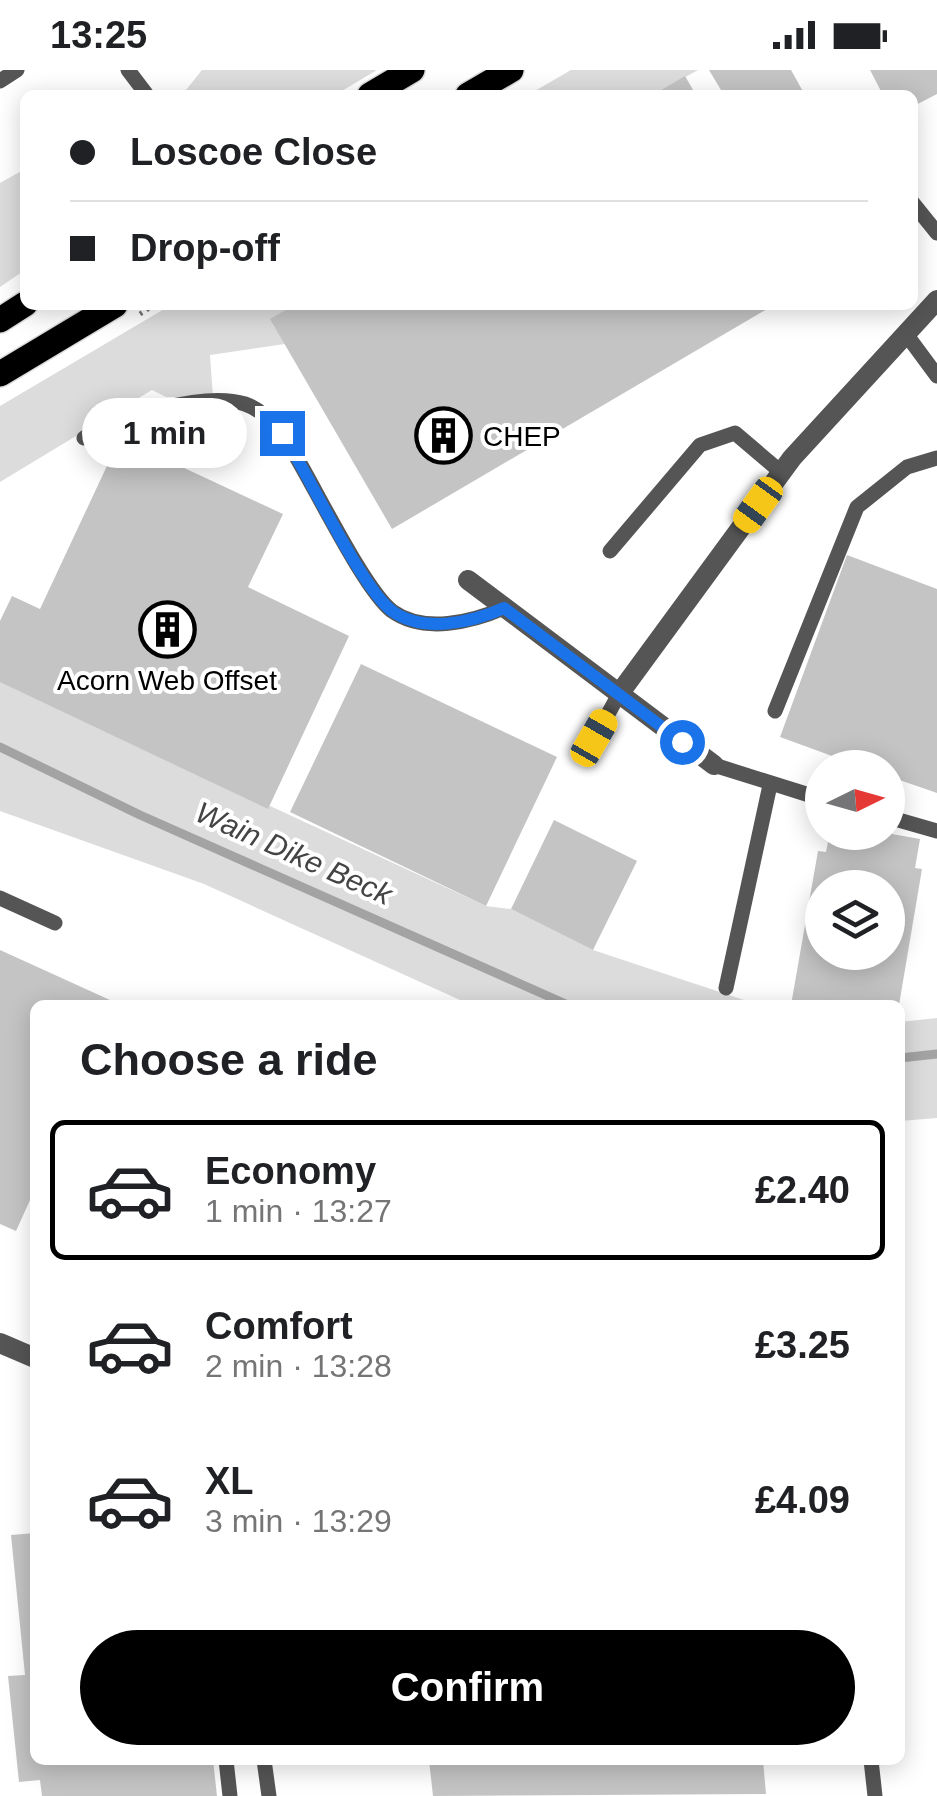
<!DOCTYPE html>
<html lang="en">
<head>
<meta charset="utf-8">
<style>
  :root { --surface:#fff; --page:#f2f2f2; --text:#202124; --muted:#757577; --line:#e0e0e0; --accent:#000 }
  body { margin:0; font-family:Helvetica,sans-serif; background:var(--page); color:var(--text); height:100vh; display:flex; flex-direction:column; font-size:38px; white-space:nowrap }
  * { box-sizing:border-box; margin:0 }
  p { font-size:32px; color:var(--muted) }
  .icon { flex:none; width:55px; height:55px; fill:none; stroke:currentColor; stroke-width:2; stroke-linecap:round; stroke-linejoin:round }
  .map { position:relative; flex:1; overflow:hidden }
  .side { position:absolute; left:30px; top:930px; width:875px; height:765px; display:flex; flex-direction:column; background:var(--surface); border-radius:15px; box-shadow:0 5px 25px #0003 }
  .side>* { flex:none }
  .top-card { position:absolute; left:20px; top:20px; width:898px; height:220px; border-radius:15px; box-shadow:0 5px 25px #0003; display:grid; align-content:center; height:220px; padding:0 50px; background:var(--surface) }
  .needle { width:65px; rotate:85deg }
  .controls { position:absolute; left:805px; top:680px; display:grid; gap:20px }
  .controls a { display:grid; place-items:center; width:100px; height:100px; border-radius:50%; background:var(--surface); box-shadow:0 5px 25px #0003; font-size:50px }
  .end { position:absolute; width:45px; height:45px; margin:-22px; border:12px solid #1a73e8; background:#fff; box-shadow:0 0 0 5px #fff }
  .from { border-radius:50% }
  .bubble { position:absolute; height:70px; border-radius:35px; background:var(--surface); box-shadow:0 5px 25px #0003; font-size:32px; font-weight:800; line-height:70px; text-align:center }
  .car { position:absolute; width:30px; height:60px; margin:-30px -15px; border-radius:12px; box-shadow:0 0 8px 2px #0007; background:linear-gradient(#f5c518 24%,#345 0 40%,#f5c518 0 76%,#345 0 86%,#f5c518 0) }
  .top-card b { display:flex; align-items:center; gap:35px; height:95px; font-size:38px }
  .top-card b+b { border-top:2px solid var(--line) }
  .top-card i { width:25px; height:25px; background:var(--text) }
  ul { padding:0; list-style:none }
  li { display:flex; align-items:center; gap:30px; height:140px; margin:0 20px 15px; padding:0 30px; border:5px solid transparent; border-radius:15px }
  li div { flex:1 }
  li b { display:block; font-size:38px }
  li em { font-style:normal; font-weight:800 }
  li.active { border-color:var(--accent) }
  li>.icon { width:90px; height:90px; stroke-width:1.5 }
  h2 { padding:0 50px; font-size:45px; line-height:120px }
  .action { display:flex; gap:20px; margin-top:auto; padding:20px 50px }
  .action a { flex:1; height:115px; border-radius:60px; background:var(--accent); color:#fff; font-size:40px; font-weight:800; line-height:115px; text-align:center }
  .status { display:flex; justify-content:space-between; align-items:center; height:70px; padding:0 50px; background:var(--surface); direction:ltr }
  .status svg { height:28px; fill:currentColor }
  .map>svg:first-child { display:block }
  .green { fill:#dcdcdc }
  .lines { fill:none; stroke-linecap:round; stroke-linejoin:round }
  .stream { stroke:#a3a3a3; stroke-width:9 }
  .building { fill:#c4c4c4; fill-rule:evenodd }
  .primary-casing { stroke:#dbdbdb; stroke-width:28 }
  .path { stroke:#777; stroke-width:5; stroke-dasharray:2.5 5; stroke-linecap:butt }
  .lane { stroke:#555; stroke-width:15 }
  .street { stroke:#555; stroke-width:20 }
  .primary { stroke:#000; stroke-width:25 }
  .route { stroke:#1a73e8; stroke-width:12 }
  .labels { text-anchor:middle; dominant-baseline:central; stroke-width:8; stroke-linejoin:round; paint-order:stroke }
  .poi-label { font-size:28px; fill:#000; stroke:#fff; text-anchor:start }
  .water-label { font-size:30px; font-style:italic; fill:#444; stroke:#fff }
</style>
</head>
<body>
<div class="status"><b>13:25</b><svg viewBox="0 0 49 12"><path d="M0 12V9h3v3zM5 12V6h3v6zM10 12V3h3v9zM15 12V0h3v12zM26 1h20v11H26zM47 4h2v5h-2z"/></svg></div>
<div class="map">
<svg width="937" height="1726" viewBox="0 0 937 1726">
  <rect width="100%" height="100%" fill="#fff"/>
  <g class="green">
    <path d="M202,0H377L335,25H182Z"/>
    <path d="M571,0H698L653,25H528Z"/>
    <path d="M25,99V200L0,217V113Z"/>
    <path d="M171,235H294L271,249L285,274L210,285L213,327H166L152,320L0,412V336Z"/>
    <path d="M0,611L486,836L511,839L593,880L759,935H471L204,814L0,741Z"/>
    <path d="M937,948V1048L900,1051V952Z"/>
  </g>
  <g class="lines">
    <g class="stream">
      <path d="M0,677L140,745L568,935"/>
      <path d="M900,988L937,984"/>
    </g>
  </g>
  <g class="building">
    <path d="M709,0H791L805,25H724Z"/>
    <path d="M870,0H937V24L912,37V25H883Z"/>
    <path d="M685,6L696,25H653Z"/>
    <path d="M294,235H774L392,459L270,249Z"/>
    <path d="M120,368L283,444L248,517L349,566L268,739L0,612V551L12,526L40,539Z"/>
    <path d="M847,485L937,519V723L888,706V698H865L780,667Z"/>
    <path d="M361,594L557,687L486,836L290,742Z"/>
    <path d="M554,750L637,791L593,880L511,839Z"/>
    <path d="M830,762H881L920,769L915,798L922,799L899,935H791L818,781L826,782ZM822,818H888V882H822Z"/>
    <path d="M0,880L121,935H35V1119L16,1161L0,1154Z"/>
    <path d="M35,1463V1690H213L217,1726H42L40,1710L19,1712L8,1606L25,1605L11,1465Z"/>
    <path d="M429,1690H763L766,1724L433,1726Z"/>
  </g>
  <g class="lines">
    <defs>
      <g id="primary">
        <path d="M370,25L412,0"/>
        <path d="M468,25L511,0"/>
        <path d="M0,250L25,234"/>
        <path d="M0,304L115,235"/>
      </g>
    </defs>
    <use href="#primary" class="primary-casing"/>
    <path class="path" d="M140,244L154,235"/>
    <g class="lane">
      <path d="M128,0L147,25"/>
      <path d="M0,11L17,0"/>
      <path d="M912,132L937,163"/>
      <path d="M906,264L937,306"/>
      <path d="M84,368C120,347 204,321 245,334C260,339 271,351 282,363C308,402 362,518 392,541C424,564 472,552 504,538"/>
      <path d="M610,481L700,375L735,363L782,403"/>
      <path d="M775,641L857,437L907,397L937,388"/>
      <path d="M595,668L619,624"/>
      <path d="M714,695L822,729"/>
      <path d="M888,747L937,761"/>
      <path d="M0,828L55,853"/>
      <path d="M726,918L770,715"/>
      <path d="M226,1690L230,1726"/>
      <path d="M264,1690L269,1726"/>
      <path d="M871,1690L875,1726"/>
    </g>
    <g class="street">
      <path d="M468,510L714,695"/>
      <path d="M619,624L792,388L937,230"/>
      <path d="M0,1273L35,1288"/>
    </g>
    <use href="#primary" class="primary"/>
  </g>
  <g class="lines">
    <path class="route" d="M282,363C308,403 361,518 392,541C424,564 473,552 504,538L682,672"/>
  </g>
  <defs>
    <symbol id="building-ring" viewBox="-11 -11 22 22"><circle r="9.5" fill="#fff" stroke="#000" stroke-width="1.5"/><path d="M-4-6H4V6H1V3H-1V6H-4ZM-2.5-4.3h1.7v1.8h-1.7ZM.8-4.3h1.7v1.8H.8ZM-2.5-1h1.7V.8h-1.7ZM.8-1h1.7V.8H.8Z" fill="#000"/></symbol>
  </defs>
  <g fill-rule="evenodd">
    <use href="#building-ring" x="412" y="334" width="63" height="63"/>
    <use href="#building-ring" x="136" y="528" width="63" height="63"/>
  </g>
  <g class="labels">
    <g class="poi-label">
      <text x="483" y="366">CHEP</text>
      <text x="167" y="610" text-anchor="middle">Acorn Web Offset</text>
    </g>
    <g class="water-label">
      <text transform="translate(294 783) rotate(24)">Wain Dike Beck</text>
    </g>
  </g>
</svg>
<div class="controls">
<a><svg class="needle" viewBox="-14 -14 28 28"><path d="M0-13l5 13h-10z" fill="#e53935"/><path d="M0 13l5-13h-10z" fill="#757577"/></svg></a>
<a><svg class="icon" aria-label="layers" viewBox="0 0 24 24"><path d="M12 4l9 5-9 5-9-5zM3 14l9 5 9-5"/></svg></a>
</div>
<i class="end from" style="left:682px;top:672px"></i>
<i class="end" style="left:282px;top:363px"></i>
<div class="bubble" style="left:82px;top:328px;width:165px">1 min</div>
<i class="car" style="left:758px;top:435px;rotate:216deg"></i>
<i class="car" style="left:594px;top:668px;rotate:30deg"></i>
<div class="top-card">
<b><i class="from"></i>Loscoe Close</b>
<b><i></i>Drop-off</b>
</div>
<section class="side">
<h2>Choose a ride</h2>
<ul>
<li class="active"><svg class="icon" aria-label="car" viewBox="0 0 24 24"><path d="M5 17H2v-5l4-1 3-4h7l3 4 3 1v5h-3M9 17h6M6 11h13"/><circle cx="7" cy="17" r="2"/><circle cx="17" cy="17" r="2"/></svg><div><b>Economy</b><p>1 min · 13:27</p></div><em>£2.40</em></li>
<li><svg class="icon" aria-label="car" viewBox="0 0 24 24"><path d="M5 17H2v-5l4-1 3-4h7l3 4 3 1v5h-3M9 17h6M6 11h13"/><circle cx="7" cy="17" r="2"/><circle cx="17" cy="17" r="2"/></svg><div><b>Comfort</b><p>2 min · 13:28</p></div><em>£3.25</em></li>
<li><svg class="icon" aria-label="car" viewBox="0 0 24 24"><path d="M5 17H2v-5l4-1 3-4h7l3 4 3 1v5h-3M9 17h6M6 11h13"/><circle cx="7" cy="17" r="2"/><circle cx="17" cy="17" r="2"/></svg><div><b>XL</b><p>3 min · 13:29</p></div><em>£4.09</em></li>
</ul>
<div class="action"><a>Confirm</a></div>
</section>
</div>
</body>
</html>
